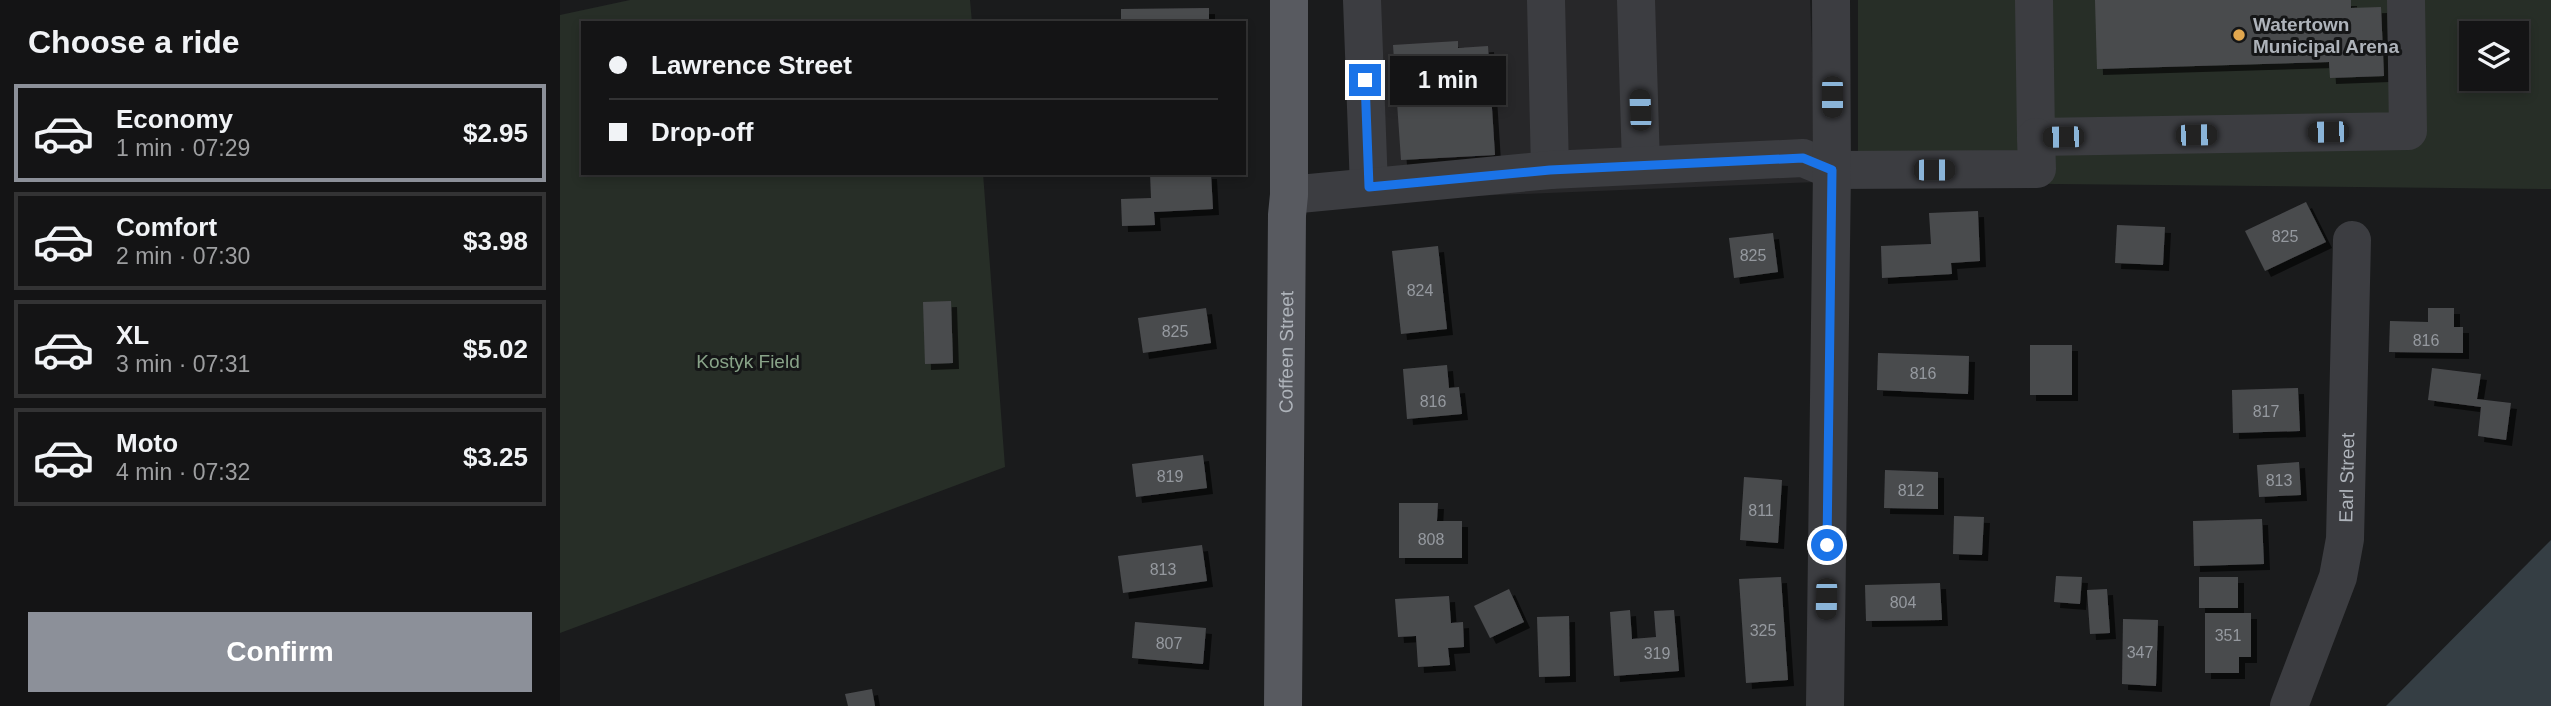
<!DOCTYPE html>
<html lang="en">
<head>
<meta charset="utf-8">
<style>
  :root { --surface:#141415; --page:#212122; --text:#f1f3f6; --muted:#9d9ea0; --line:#333334; --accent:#8c9099 }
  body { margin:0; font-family:Helvetica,sans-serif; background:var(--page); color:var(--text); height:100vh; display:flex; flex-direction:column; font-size:26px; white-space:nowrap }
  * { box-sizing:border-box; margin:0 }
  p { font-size:23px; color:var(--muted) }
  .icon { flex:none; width:38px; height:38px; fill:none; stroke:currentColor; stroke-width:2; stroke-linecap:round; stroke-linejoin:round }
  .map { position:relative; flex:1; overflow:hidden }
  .panel { display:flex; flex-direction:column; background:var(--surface); width:560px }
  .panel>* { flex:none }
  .guide { position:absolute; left:21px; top:21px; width:665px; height:154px; border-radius:0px; box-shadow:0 4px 10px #0003,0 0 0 2px var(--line); display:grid; align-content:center; height:154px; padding:0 28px; background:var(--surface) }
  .tools { position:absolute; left:1899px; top:21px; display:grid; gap:14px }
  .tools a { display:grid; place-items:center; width:70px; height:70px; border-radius:0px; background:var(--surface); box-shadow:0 4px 10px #0003,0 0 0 2px var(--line); font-size:35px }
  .end { position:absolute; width:32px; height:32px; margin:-16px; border:9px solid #1a73e8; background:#fff; box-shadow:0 0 0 4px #fff }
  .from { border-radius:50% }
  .bubble { position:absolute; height:49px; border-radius:0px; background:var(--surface); box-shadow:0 4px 10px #0003,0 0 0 2px var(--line); font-size:23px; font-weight:600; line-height:49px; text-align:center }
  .car { position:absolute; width:21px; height:42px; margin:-21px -10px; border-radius:9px; box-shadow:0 0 5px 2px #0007; background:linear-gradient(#222 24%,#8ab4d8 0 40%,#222 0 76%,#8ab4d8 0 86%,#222 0) }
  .guide b { display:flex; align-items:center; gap:24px; height:66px; font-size:26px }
  .guide b+b { border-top:2px solid var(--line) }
  .guide i { width:18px; height:18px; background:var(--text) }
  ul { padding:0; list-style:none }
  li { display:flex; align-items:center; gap:21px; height:98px; margin:0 14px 10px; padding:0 14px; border:4px solid var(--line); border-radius:0px }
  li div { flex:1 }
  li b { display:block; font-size:26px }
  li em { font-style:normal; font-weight:600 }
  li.selected { border-color:var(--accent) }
  li>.icon { width:63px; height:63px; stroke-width:1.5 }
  h2 { padding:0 28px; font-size:32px; line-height:84px }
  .primary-button { display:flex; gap:14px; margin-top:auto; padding:14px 28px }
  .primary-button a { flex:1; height:80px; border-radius:0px; background:var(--accent); color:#fff; font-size:28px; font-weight:600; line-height:80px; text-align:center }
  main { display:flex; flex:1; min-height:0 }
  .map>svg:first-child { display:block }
  .built { fill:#272729 }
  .green { fill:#272e27; fill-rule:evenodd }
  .water { fill:#353e44 }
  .building { fill:#4a4b4e; filter:url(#shadow) }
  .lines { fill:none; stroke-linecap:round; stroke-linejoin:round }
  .minor { stroke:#3c3d41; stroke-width:38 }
  .major { stroke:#585a60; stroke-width:38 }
  .route { stroke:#1a73e8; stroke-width:9 }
  .poi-dot { fill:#e1a74e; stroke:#151617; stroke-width:2.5 }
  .labels { text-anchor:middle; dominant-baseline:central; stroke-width:6; stroke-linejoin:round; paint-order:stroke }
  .number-label { font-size:16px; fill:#95999f }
  .poi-label { font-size:19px; font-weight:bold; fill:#aeb3ba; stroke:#151617; text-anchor:start }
  .street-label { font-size:19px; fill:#aeb3ba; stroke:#151617 }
  .park-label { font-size:19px; fill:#88a388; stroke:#151617 }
</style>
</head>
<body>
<main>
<section class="panel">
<h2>Choose a ride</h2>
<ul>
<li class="selected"><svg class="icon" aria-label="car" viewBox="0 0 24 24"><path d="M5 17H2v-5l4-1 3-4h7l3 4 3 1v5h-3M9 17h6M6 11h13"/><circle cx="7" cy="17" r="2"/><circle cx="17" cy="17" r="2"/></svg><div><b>Economy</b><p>1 min · 07:29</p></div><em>$2.95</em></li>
<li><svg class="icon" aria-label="car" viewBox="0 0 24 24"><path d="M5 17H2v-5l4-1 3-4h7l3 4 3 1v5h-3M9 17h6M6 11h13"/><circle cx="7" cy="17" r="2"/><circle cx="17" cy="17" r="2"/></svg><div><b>Comfort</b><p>2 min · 07:30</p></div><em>$3.98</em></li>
<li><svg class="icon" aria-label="car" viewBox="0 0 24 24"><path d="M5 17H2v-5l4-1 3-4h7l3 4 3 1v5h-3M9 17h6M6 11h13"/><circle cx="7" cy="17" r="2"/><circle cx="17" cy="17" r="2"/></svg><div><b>XL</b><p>3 min · 07:31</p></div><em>$5.02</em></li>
<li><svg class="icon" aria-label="car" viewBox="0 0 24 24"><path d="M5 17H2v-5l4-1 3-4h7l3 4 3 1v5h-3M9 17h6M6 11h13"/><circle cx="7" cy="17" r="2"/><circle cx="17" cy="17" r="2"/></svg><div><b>Moto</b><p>4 min · 07:32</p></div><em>$3.25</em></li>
</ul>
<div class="primary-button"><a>Confirm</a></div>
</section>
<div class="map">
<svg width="1991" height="706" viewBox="0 0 1991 706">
  <defs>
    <filter id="shadow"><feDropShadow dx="6" dy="6" stdDeviation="0" flood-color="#0009"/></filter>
  </defs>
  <rect width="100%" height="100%" fill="#1a1b1c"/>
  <path class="built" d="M788,0H1250L1257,182L790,201Z"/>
  <g class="green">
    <path d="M70,0H410L412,23H23V173H423L445,467L0,633V15Z"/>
    <path d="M1298,0H1991V189L1298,182ZM1911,33H1956V79H1911Z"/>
  </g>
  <path class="water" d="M1991,540V706H1826Z"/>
  <g class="building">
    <path d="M1535,0H1791V8L1821,7L1824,76L1770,78L1769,62L1537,69Z"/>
    <path d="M649,8V23H561V9Z"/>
    <path d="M898,41V48L928,46L935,155L841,160L833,45Z"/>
    <path d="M590,173H651L653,209L594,212L595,225L562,226L561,199L591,198Z"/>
    <path d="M1746,202L1766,242L1705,271L1685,231Z"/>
    <path d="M1418,211L1420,261L1391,263L1392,274L1322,278L1321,246L1371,244L1369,213Z"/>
    <path d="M1557,225L1605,227L1603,265L1555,263Z"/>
    <path d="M1213,233L1218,272L1174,278L1169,238Z"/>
    <path d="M878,246L887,329L841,334L832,251Z"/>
    <path d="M391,301L393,363L365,364L363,302Z"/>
    <path d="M646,308L651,343L583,353L578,318Z"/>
    <path d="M1868,308H1894V327H1903V353L1829,352L1830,321L1868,322Z"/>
    <rect x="1470" y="345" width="42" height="50"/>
    <path d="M1318,353L1409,356L1408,394L1317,390Z"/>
    <path d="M887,365L889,388L899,387L902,414L847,419L843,369Z"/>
    <path d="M1872,368L1921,374L1917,399L1951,403L1946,440L1918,436L1921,407L1868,400Z"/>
    <path d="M1738,388L1740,431L1673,433L1672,390Z"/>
    <path d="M643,455L647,488L576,497L572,464Z"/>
    <path d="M1739,462L1741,495L1699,497L1697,465Z"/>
    <path d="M1325,470L1378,472V509L1324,508Z"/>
    <path d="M1184,477L1222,480L1218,543L1180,540Z"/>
    <path d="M839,503H878L877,521H902V558H839Z"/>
    <path d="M1394,516L1424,517L1422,555L1393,554Z"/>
    <path d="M1702,519L1704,564L1634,566L1633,521Z"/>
    <path d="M642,545L647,581L563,593L558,556Z"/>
    <path d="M1496,576L1522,577L1520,604L1494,602Z"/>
    <path d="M1221,577L1228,680L1186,683L1179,579Z"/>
    <rect x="1639" y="577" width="39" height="31"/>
    <path d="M1380,583L1382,620L1306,621L1305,585Z"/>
    <path d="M949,589L964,622L930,638L914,606Z"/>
    <path d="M1547,589L1550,633L1530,634L1527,590Z"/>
    <path d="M889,596L891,623L903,622L904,647L888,648L890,665L858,667L856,636L838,637L835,599Z"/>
    <path d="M1070,610L1072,639L1096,637L1094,611L1114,610L1119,671L1054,676L1050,612Z"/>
    <path d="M1645,613H1691V657H1679V673H1645Z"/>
    <path d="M1009,616L1010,676L979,677L977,617Z"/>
    <path d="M1563,619L1598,620L1596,686L1562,684Z"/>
    <path d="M575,622L646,628L643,664L572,658Z"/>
    <path d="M312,689L315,706H288L285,694Z"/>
  </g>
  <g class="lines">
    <g class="minor">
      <path d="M802,0L809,187"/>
      <path d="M986,0L990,170"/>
      <path d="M1076,0L1081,165"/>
      <path d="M1474,0L1476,137L1848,131L1846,0"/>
      <path d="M729,195L990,170L1243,158L1272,170L1477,169L1476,137"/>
      <path d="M1265,706L1272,170L1271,0"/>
      <path id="s1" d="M1729,706L1778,577L1785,539L1792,240"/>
    </g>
    <path class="major" id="s2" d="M723,706L727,215L729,195V0"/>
  </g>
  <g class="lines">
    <path class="route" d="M805,80L809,187L990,170L1243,158L1272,170L1267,545"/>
  </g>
  <circle class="poi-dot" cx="1679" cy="35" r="7"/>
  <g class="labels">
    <g class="number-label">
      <text x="1725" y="236">825</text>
      <text x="1193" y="255">825</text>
      <text x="860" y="290">824</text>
      <text x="615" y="331">825</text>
      <text x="1866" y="340">816</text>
      <text x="1363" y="373">816</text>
      <text x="873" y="401">816</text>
      <text x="1706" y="411">817</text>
      <text x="610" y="476">819</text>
      <text x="1719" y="480">813</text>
      <text x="1351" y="490">812</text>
      <text x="1201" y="510">811</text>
      <text x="871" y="539">808</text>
      <text x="603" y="569">813</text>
      <text x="1343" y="602">804</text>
      <text x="1203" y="630">325</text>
      <text x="1668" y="635">351</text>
      <text x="609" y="643">807</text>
      <text x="1580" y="652">347</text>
      <text x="1097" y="653">319</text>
    </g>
    <g class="poi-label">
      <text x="1693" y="24">Watertown<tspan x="1693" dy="22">Municipal Arena</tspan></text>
    </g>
    <g class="street-label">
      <text stroke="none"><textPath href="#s2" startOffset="354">Coffeen Street</textPath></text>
      <text stroke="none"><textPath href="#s1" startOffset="238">Earl Street</textPath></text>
    </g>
    <g class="park-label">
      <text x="188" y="361">Kostyk Field</text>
    </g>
  </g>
</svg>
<div class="tools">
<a><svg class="icon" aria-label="layers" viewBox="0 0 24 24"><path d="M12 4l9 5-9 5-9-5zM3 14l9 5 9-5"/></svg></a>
</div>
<i class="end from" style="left:1267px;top:545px"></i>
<i class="end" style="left:805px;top:80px"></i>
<div class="bubble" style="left:830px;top:56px;width:116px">1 min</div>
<i class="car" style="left:1272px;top:97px;rotate:180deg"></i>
<i class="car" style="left:1080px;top:110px;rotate:358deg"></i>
<i class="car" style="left:1768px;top:132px;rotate:269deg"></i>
<i class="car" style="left:1636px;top:135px;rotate:89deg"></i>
<i class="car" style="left:1503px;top:137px;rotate:269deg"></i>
<i class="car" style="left:1374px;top:170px;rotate:90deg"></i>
<i class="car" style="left:1266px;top:599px;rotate:181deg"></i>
<div class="guide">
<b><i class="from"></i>Lawrence Street</b>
<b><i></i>Drop-off</b>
</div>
</div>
</main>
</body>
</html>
